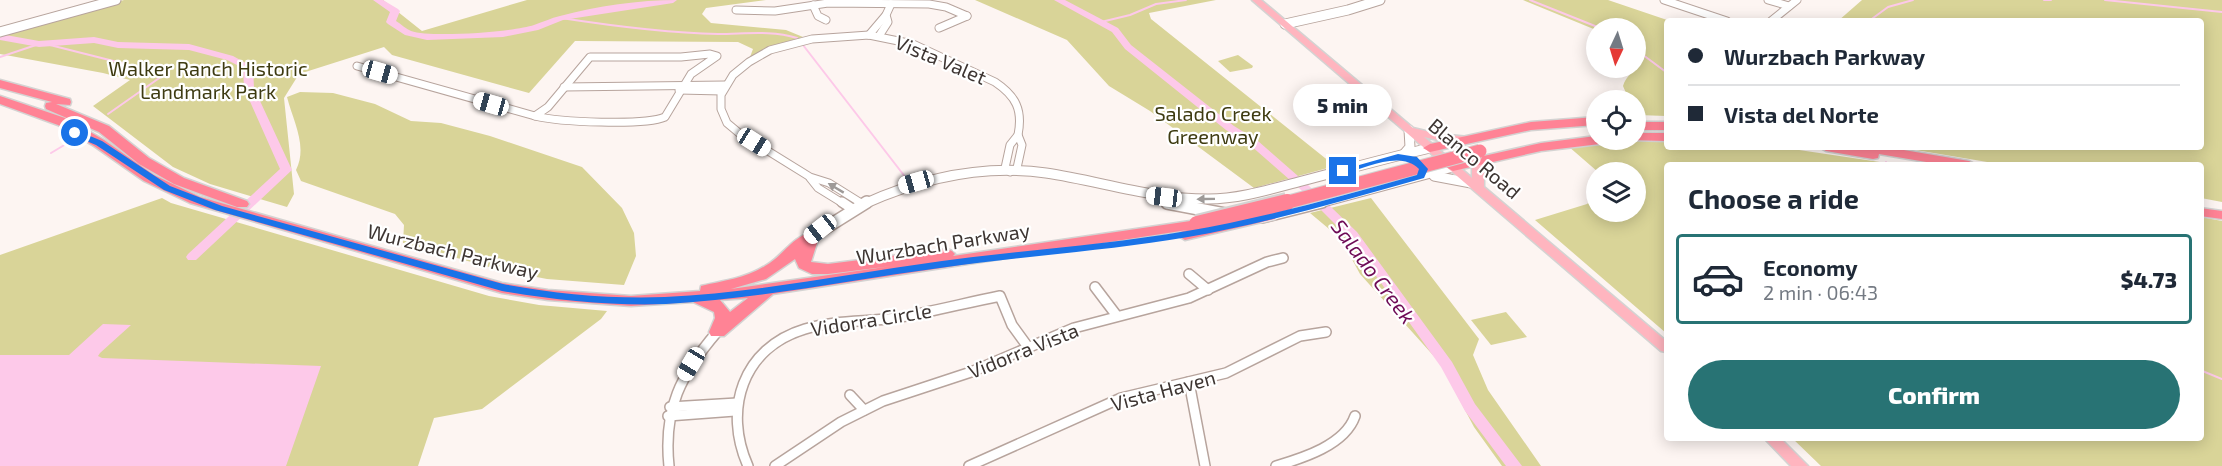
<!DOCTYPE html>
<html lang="en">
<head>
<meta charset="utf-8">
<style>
  :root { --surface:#fff; --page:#f6f6f7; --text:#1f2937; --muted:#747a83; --line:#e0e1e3; --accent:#287374 }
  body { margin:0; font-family:"Exo 2",sans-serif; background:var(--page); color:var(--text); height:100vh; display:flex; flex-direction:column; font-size:22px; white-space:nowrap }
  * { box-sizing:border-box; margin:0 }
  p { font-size:20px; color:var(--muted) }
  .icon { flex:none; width:33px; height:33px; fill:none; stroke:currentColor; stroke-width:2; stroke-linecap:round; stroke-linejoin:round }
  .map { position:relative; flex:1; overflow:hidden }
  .panel { position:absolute; left:1664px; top:162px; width:540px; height:279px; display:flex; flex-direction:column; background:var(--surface); border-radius:6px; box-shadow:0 3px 15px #0003 }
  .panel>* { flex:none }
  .banner { position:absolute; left:1664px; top:18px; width:540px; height:132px; border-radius:6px; box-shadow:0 3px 15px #0003; display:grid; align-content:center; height:132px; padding:0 24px; background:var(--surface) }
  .needle { width:39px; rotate:184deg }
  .controls { position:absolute; left:1586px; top:18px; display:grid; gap:12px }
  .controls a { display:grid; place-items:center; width:60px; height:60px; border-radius:50%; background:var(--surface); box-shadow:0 3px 15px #0003; font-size:30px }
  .end { position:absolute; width:27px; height:27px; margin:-14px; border:8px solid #1a73e8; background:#fff; box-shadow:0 0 0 3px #fff }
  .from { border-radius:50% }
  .bubble { position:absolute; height:42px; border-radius:21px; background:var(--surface); box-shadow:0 3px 15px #0003; font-size:20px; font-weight:800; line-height:42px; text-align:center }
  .car { position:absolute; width:18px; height:36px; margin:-18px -9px; border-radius:8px; box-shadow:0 0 4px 2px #0007; background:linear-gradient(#fff 24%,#345 0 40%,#fff 0 76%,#345 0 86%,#fff 0) }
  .banner b { display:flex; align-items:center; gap:21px; height:57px; font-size:22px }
  .banner b+b { border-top:2px solid var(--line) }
  .banner i { width:15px; height:15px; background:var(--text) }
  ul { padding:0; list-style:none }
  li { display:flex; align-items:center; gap:18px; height:90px; margin:0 12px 9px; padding:0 12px; border:3px solid var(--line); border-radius:6px }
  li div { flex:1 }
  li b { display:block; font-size:22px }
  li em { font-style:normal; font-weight:800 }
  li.active { border-color:var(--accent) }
  li>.icon { width:54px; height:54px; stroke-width:1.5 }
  h2 { padding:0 24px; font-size:27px; line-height:72px }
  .primary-button { display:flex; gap:12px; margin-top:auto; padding:12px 24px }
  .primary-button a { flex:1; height:69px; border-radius:36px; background:var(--accent); color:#fff; font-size:24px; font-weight:800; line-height:69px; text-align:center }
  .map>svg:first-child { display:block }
  .green { fill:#d9d498 }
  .water { fill:#fdc9e9 }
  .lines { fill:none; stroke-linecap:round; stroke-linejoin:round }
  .stream { stroke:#fdc9e9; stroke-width:2 }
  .river { fill:#fdc9e9; fill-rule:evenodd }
  .street-far1-casing { stroke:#b7a49d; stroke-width:9 }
  .street-casing { stroke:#b7a49d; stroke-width:12 }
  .secondary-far1-casing { stroke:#b7a49d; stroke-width:11 }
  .secondary-casing { stroke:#b7a49d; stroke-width:14 }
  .primary-casing { stroke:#d4d3d2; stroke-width:3 }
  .highway-casing { stroke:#d4d3d2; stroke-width:3 }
  .street-far1 { stroke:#fff; stroke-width:7 }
  .street { stroke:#fff; stroke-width:9 }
  .secondary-far1 { stroke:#fff; stroke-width:9 }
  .secondary { stroke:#fff; stroke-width:11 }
  .primary { fill:#ffb5bf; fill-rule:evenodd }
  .highway { fill:#ff8395; fill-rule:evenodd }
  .highway-bridge-far1-casing { stroke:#d4d3d2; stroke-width:15; stroke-linecap:butt }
  .highway-bridge-casing { stroke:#d4d3d2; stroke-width:20; stroke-linecap:butt }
  .highway-bridge-far1 { stroke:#ff8395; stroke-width:13 }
  .highway-bridge { stroke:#ff8395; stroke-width:16 }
  .oneway { fill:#9e9a98 }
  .route { fill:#1a73e8 }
  .labels { text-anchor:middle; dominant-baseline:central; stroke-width:4.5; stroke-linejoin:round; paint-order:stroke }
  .street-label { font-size:20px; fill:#3d3532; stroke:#fff }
  .park-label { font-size:20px; fill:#3e3b11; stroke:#fff }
  .water-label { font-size:21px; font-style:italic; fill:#6e0b56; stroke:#fff }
</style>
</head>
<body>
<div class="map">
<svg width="2222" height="466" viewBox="0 0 2222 466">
  <rect width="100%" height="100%" fill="#fdf5f2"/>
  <g class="green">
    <path d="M124,0H383L422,31L527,0H766L706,8L702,14L711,23L786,30L803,37L776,45L750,57L753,49L738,42L575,41L529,93L392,55L384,47L299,74L284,98L294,194L287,207L210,184L173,167L93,106L130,80L103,73L0,54V35Z"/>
    <path d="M975,0H1216L1149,13L1151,19L1335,166L1254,188L1150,111L1109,86L1067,40Z"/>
    <path d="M1523,0H1608L1670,21H1666V116L1638,115L1635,110V100H1629L1623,86C1626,75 1634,73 1639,63L1635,53V28L1596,30Z"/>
    <path d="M1862,0H2222V202L2201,198L2200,165H2005L1898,147H2200V21H1838Z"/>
    <path d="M1238,55L1253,66L1252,68L1230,72L1218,61Z"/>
    <path d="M300,92L333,93L375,104L411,121L441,123L490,136L582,167L622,208L634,233L636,256L624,285L547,279L500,270L403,243L404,225L395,214L301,181L296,170C308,146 293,121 287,97Z"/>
    <path d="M1648,140L1666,141V147H1779L1900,165H1666V333L1535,220L1587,204L1596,196V212H1635V172H1598L1568,146Z"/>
    <path d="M162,198L171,203L489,296L539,305L607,311L601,319L482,409L434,418L418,466H0V255Z"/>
    <path d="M1371,198L1479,339L1473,355L1488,390L1541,466H1502L1474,427L1440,363L1360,274L1341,239L1310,213Z"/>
    <path d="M2201,217L2222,221V466H1821L1792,438H2200Z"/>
    <path d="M1506,312L1527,337L1491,345L1471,320Z"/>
  </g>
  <path class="water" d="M103,324L131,325L100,353L98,356L102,358L321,366L286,466H0V355H69Z"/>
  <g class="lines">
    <g class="stream">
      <path d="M1530,0L1600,28"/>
      <path d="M2044,0H2051"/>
      <path d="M2105,0L2222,12"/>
      <path d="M561,18C613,26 666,33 718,34C745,34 771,30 797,38"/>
      <path d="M1869,21L1888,7L1913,0"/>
      <path d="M1101,22L1130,15L1156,4L1186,0"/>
      <path d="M46,44L165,74L108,114"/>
      <path d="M803,45L906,178"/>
      <path d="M1635,49L1666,72"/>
      <path d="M0,57L39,44"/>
      <path d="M51,153L71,141"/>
      <path d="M1886,162L1887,165"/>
      <path d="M2200,370L2222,379"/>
    </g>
    <g class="river">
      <path d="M373,0H383L398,9L400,11L396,21C401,24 406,29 411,31C431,38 513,32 534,25C543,22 551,18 560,16C597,6 639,0 677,0L673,3L563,20L538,30L503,37L427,40L405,35L388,24L386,22L390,12Z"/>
      <path d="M1054,0H1065L1118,28L1131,45L1234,126L1258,141L1306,183L1357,232L1452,362L1475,404L1522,466H1506L1465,411L1441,367L1349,238L1298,187L1250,145L1226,130L1125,49L1112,32Z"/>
      <path d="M0,34L39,41L94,37L118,42L189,44L233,56L253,67L254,88L292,170L196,260H188L186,257L188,254L280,169L244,88L243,68L227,60L189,50L118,48L94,43L39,47L0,40Z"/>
    </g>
    <defs>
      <g id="street-far1">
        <path d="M1664,0L1727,21"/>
        <path d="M1768,0L1789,6"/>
        <path d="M813,5L818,16L826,20"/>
        <path d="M736,10L775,11L828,3L929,4L946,7L967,16"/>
        <path d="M1771,21L1797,0"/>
        <path d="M939,28L967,16"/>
        <path d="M869,35L886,15"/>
        <path d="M879,36L888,22L886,15L891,4"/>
        <path d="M710,54L717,56L691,74L665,117C644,126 559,122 535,116L548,107L590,57H681Z"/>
        <path d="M357,66L535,116"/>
        <path d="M564,87L725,85"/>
        <path d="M679,90L722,91"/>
        <path d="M1018,135L1022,145L1017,168L1010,172L1005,168L1010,145Z"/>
        <path d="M810,178L818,188L844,204"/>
        <path d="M861,203L829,183L810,177L739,133L727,123L721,109V95L733,75L749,62L770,50L812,39L869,35L913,44L995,82C1016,96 1023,110 1018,135"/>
      </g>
      <g id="street">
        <path d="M842,202L851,208"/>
        <path d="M1189,274L1208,290"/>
        <path d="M1095,287L1117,316"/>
        <path d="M1189,382L1205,466"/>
        <path d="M850,395L864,410"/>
        <path d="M670,407L737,403"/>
        <path d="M668,416L735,411"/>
        <path d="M669,466C663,409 681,374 717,332"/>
        <path d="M748,466C723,410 742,348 805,329C834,320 866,322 896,318C931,312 965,303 1000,296L1012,325L1028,347"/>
        <path d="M775,466L841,422L883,401L971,372L1074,328L1189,298L1267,262L1283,258"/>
        <path d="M969,466L1121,398L1226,373L1300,336L1326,332"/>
        <path d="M1276,466C1303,458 1345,445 1355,416"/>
      </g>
      <g id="secondary-far1">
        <path d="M1285,24L1348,10L1380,0"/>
        <path d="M0,32L116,0"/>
        <path d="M1404,154L1410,147L1409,130"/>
        <path d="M1434,176L1471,183"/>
        <path d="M1167,203L1172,204"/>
        <path d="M864,204C922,178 982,164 1046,173C1100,181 1152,199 1208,199C1240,199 1271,189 1302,181C1344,170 1387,158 1430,148"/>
        <path d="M1316,204L1453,167"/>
      </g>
      <g id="secondary">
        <path d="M1167,203L1225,214"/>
        <path d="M1262,217L1322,202"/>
        <path d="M811,237L867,202"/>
      </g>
      <g id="primary">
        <path d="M1252,0H1261L1413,128L1438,134L1469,137L1470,139L1469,141L1465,142L1438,140L1424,137L1472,178V167L1481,157H1489L1491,159L1484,167V187L1666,341V352L1661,351Z"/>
        <path d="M1764,438H1780L1808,466H1791Z"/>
      </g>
      <g id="highway">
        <path d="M0,80L70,99L71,102L70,105L56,104L109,126L149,158L184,178L247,201L249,204L247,207H237L174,184L139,164L99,132L46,109L45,106L46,103L52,102L0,88Z"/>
        <path d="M0,96L68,119L104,140L154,175L200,197L502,283L548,290L631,296L700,291L701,286C723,281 746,278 765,266C782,257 792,237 811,232L819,237L811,262L828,264L947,249L952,251L955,254L953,256L1197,220L1202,221L1204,224L1203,227L1270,212L1277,216L1275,219L1185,240L1177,235L1180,232L1187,230L773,294L724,336H711L709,332L715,318L714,312L693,302L631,306L548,300L502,293L190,203L144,181L94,146L58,125L0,104ZM795,259L799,268L812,274H828L892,266L731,289L766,279ZM748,298L730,312L720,300Z"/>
        <path d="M1596,117V125L1531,130L1430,152L1423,148L1430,144L1531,122Z"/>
        <rect x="1635" y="122" width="31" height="8"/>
        <path d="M1635,133H1666V141L1630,140H1635Z"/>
        <path d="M1596,136V140H1607L1600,144L1541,151L1453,171L1446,167L1448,164L1541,143Z"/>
        <path d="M1819,147H1886L1969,161L1976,165H1944L1879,154L1878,158L1873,159L1826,151Z"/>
        <path d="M2200,208L2222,211V219L2200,216Z"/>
      </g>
    </defs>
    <use href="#street-far1" class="street-far1-casing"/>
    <use href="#street" class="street-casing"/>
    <use href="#secondary-far1" class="secondary-far1-casing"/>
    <use href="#secondary" class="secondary-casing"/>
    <use href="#primary" class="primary-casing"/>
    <use href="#highway" class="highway-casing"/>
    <use href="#street-far1" class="street-far1"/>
    <use href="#street" class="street"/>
    <use href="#secondary-far1" class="secondary-far1"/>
    <use href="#secondary" class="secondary"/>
    <use href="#primary" class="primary"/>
    <use href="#highway" class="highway"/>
    <defs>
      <path id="highway-bridge-far1" d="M1281,204L1480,151"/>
      <path id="highway-bridge" d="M1197,224L1287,202"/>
    </defs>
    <use href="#highway-bridge-far1" class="highway-bridge-far1-casing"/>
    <use href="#highway-bridge" class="highway-bridge-casing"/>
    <use href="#highway-bridge-far1" class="highway-bridge-far1"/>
    <use href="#highway-bridge" class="highway-bridge"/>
  </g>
  <defs><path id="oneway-solid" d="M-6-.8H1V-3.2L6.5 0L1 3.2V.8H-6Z" transform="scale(1.5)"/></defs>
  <g class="oneway">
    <use href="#oneway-solid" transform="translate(836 188) rotate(-149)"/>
    <use href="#oneway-solid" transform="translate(1206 199) rotate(179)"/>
  </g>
  <path class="route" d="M72,131H78L102,141L170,186L222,206L503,284C556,294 610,299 665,297C758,293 850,273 942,261C1024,250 1105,245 1187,231C1265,218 1341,196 1417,175L1419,169C1400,150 1366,168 1343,174L1338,171L1398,154L1417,157L1428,169L1424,178C1346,200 1267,223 1188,237C1106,251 1023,256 940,268C849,280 758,299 666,304C611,306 556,300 502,291L215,210L164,190L96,145L72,135Z"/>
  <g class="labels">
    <g class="street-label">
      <text transform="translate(941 59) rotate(23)">Vista Valet</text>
      <text transform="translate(1475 158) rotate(40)">Blanco Road</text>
      <text transform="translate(943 243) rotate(-9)">Wurzbach Parkway</text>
      <text transform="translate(453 251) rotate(14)">Wurzbach Parkway</text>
      <text transform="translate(871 319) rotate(-9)">Vidorra Circle</text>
      <text transform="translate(1023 350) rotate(-22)">Vidorra Vista</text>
      <text transform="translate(1163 390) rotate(-15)">Vista Haven</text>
    </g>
    <g class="park-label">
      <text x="208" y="68">Walker Ranch Historic<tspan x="208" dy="23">Landmark Park</tspan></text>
      <text x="1213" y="113">Salado Creek<tspan x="1213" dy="23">Greenway</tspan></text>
    </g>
    <g class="water-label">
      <text transform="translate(1374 271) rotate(53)">Salado Creek</text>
    </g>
  </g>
</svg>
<div class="controls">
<a><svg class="needle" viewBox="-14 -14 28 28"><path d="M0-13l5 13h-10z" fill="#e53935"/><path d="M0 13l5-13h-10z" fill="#747a83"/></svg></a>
<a><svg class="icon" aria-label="locate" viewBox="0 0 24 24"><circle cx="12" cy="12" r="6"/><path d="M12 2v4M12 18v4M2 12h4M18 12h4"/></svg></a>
<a><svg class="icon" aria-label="layers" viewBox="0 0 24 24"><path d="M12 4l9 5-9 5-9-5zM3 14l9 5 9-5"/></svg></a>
</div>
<i class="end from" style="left:75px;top:133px"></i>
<i class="end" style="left:1343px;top:171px"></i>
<div class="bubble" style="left:1293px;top:84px;width:99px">5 min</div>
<i class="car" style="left:380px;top:72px;rotate:106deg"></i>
<i class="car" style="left:491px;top:104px;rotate:286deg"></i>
<i class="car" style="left:754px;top:142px;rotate:122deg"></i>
<i class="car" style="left:916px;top:182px;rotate:254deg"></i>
<i class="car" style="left:1164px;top:197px;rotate:277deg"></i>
<i class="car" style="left:820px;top:229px;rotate:232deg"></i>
<i class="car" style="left:691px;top:364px;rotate:211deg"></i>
<div class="banner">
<b><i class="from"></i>Wurzbach Parkway</b>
<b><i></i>Vista del Norte</b>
</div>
<section class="panel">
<h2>Choose a ride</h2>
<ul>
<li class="active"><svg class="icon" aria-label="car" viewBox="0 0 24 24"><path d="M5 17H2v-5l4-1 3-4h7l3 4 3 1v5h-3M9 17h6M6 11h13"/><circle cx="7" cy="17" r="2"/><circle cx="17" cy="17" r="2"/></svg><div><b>Economy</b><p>2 min · 06:43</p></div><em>$4.73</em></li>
</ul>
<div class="primary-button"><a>Confirm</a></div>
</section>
</div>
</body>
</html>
